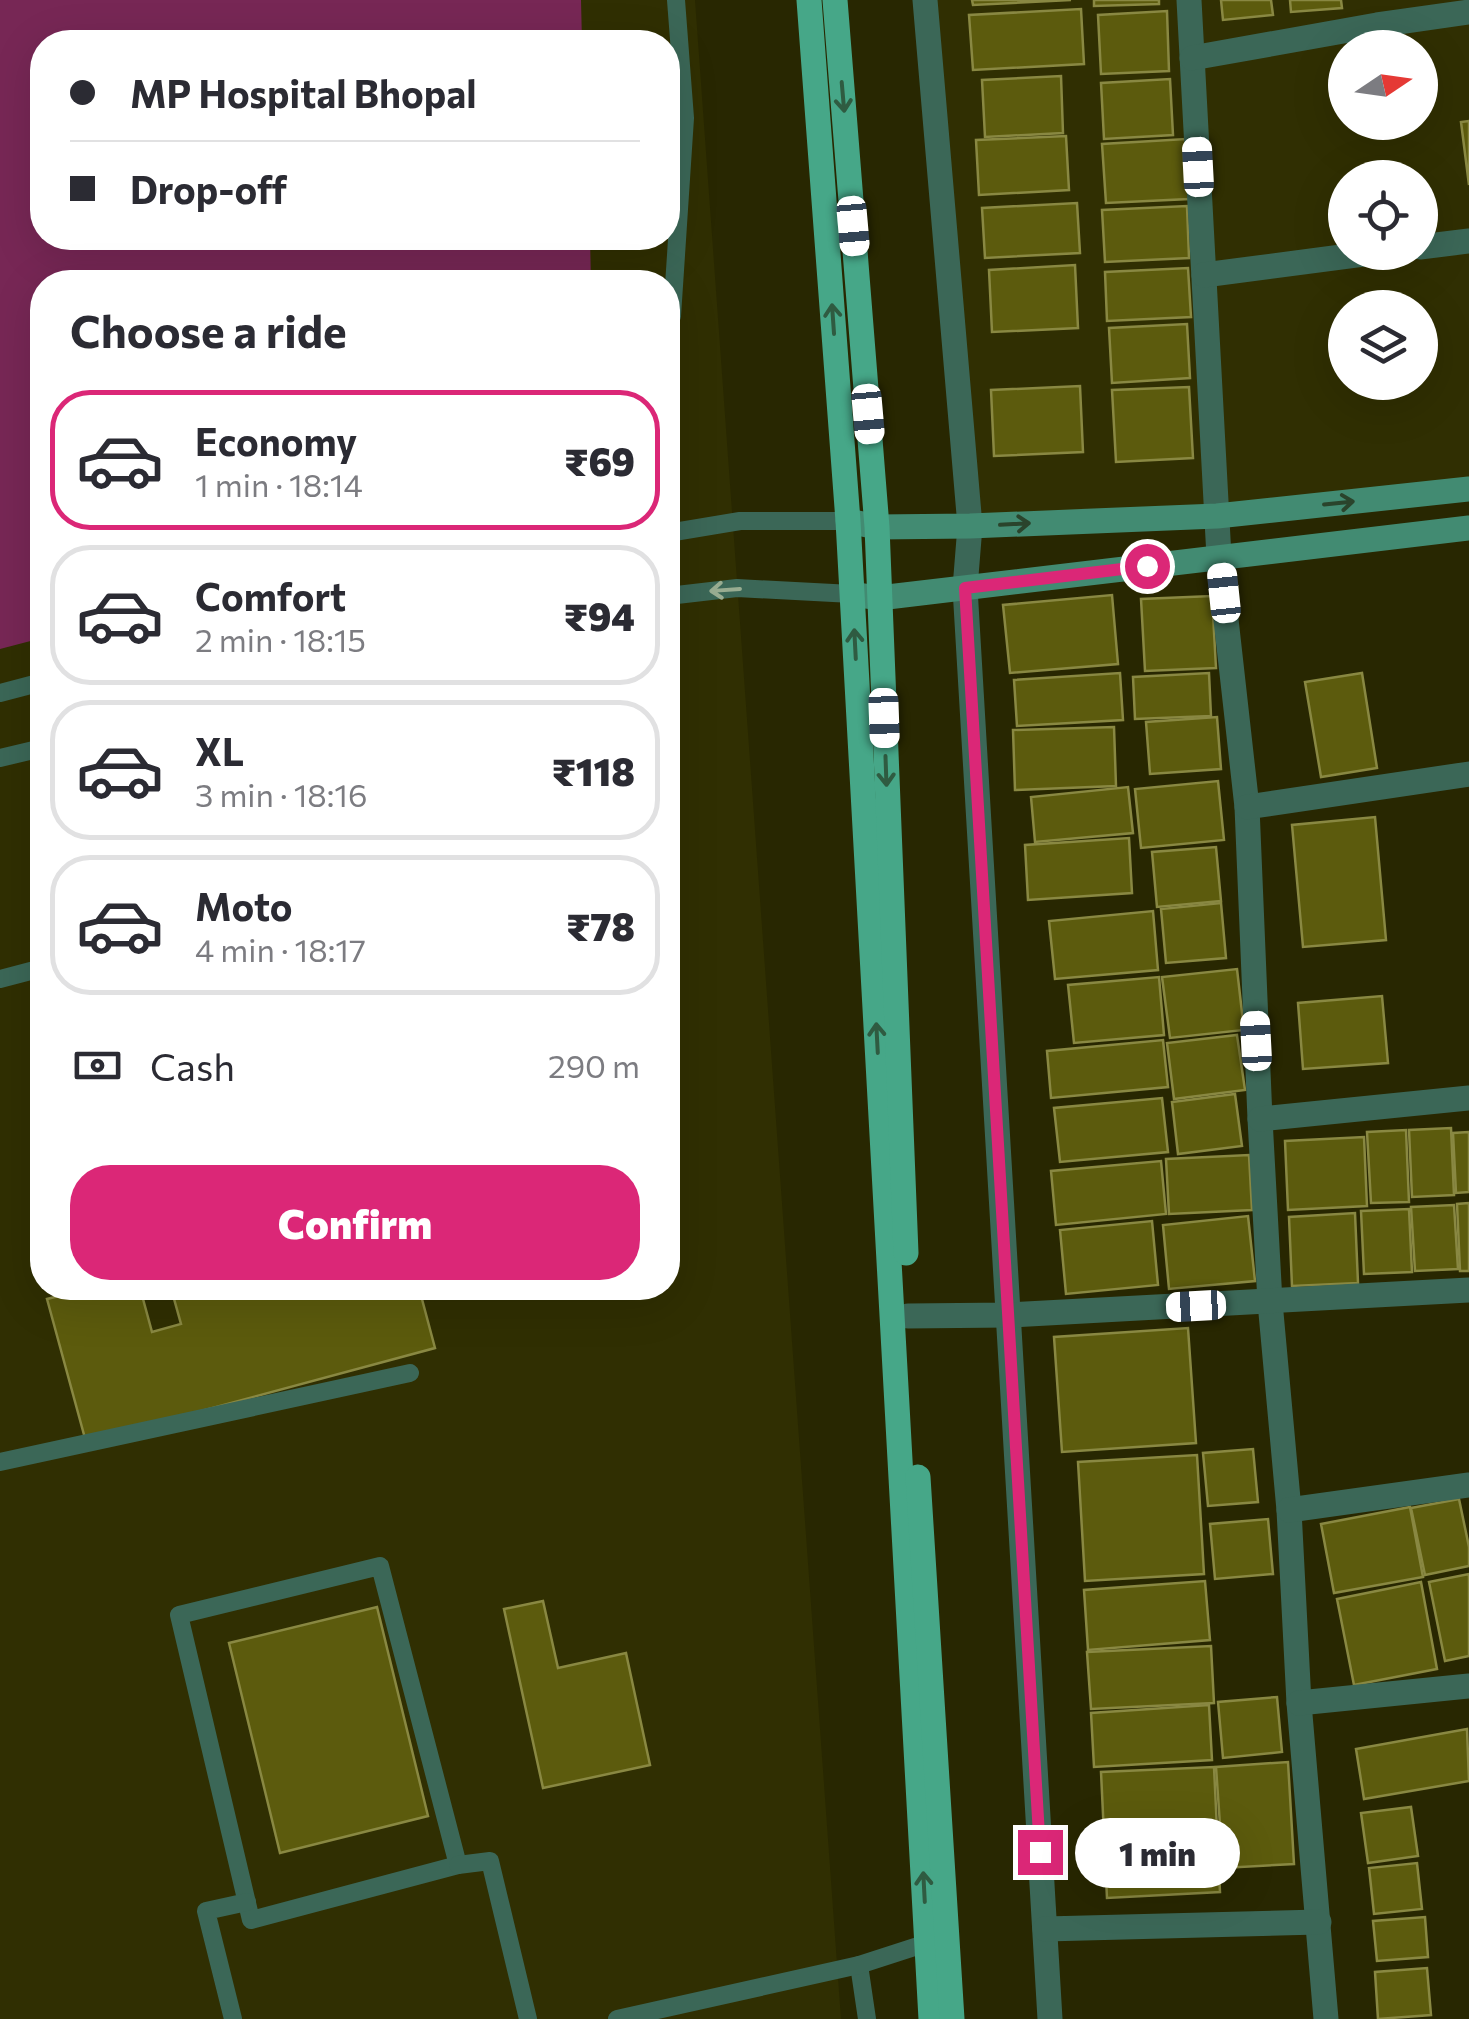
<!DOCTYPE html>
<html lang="en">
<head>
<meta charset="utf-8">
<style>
  :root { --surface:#fff; --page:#f7f7f7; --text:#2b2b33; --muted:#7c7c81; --line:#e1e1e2; --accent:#db2777 }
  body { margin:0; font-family:Commissioner,sans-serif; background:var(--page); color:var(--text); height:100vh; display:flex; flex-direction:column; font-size:38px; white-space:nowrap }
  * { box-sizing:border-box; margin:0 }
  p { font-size:32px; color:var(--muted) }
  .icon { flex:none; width:55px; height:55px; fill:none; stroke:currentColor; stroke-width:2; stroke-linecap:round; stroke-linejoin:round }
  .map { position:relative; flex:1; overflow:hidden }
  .drawer { position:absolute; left:30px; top:270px; width:650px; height:1030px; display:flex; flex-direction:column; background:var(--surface); border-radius:40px; box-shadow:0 10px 40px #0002 }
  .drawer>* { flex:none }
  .top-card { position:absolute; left:30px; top:30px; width:650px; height:220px; border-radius:40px; box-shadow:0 10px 40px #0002; display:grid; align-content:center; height:220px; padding:0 40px; background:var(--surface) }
  .needle { width:65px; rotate:77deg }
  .tools { position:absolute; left:1328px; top:30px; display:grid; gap:20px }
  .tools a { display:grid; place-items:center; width:110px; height:110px; border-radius:50%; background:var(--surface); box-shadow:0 10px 40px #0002; font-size:50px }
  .end { position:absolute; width:45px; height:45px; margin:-22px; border:12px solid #db2777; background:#fff; box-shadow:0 0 0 5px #fff }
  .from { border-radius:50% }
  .bubble { position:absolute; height:70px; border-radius:35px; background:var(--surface); box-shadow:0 10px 40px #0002; font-size:32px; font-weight:800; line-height:70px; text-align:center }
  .car { position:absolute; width:30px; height:60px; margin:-30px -15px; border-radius:12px; box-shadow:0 0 8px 2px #0007; background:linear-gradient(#fff 24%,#345 0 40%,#fff 0 76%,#345 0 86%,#fff 0) }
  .top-card b { display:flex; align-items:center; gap:35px; height:95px; font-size:38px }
  .top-card b+b { border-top:2px solid var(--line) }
  .top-card i { width:25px; height:25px; background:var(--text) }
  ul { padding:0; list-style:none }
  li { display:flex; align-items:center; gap:30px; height:140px; margin:0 20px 15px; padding:0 20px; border:5px solid var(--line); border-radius:40px }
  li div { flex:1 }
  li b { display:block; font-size:38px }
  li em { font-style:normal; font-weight:800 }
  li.selected { border-color:var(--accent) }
  li>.icon { width:90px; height:90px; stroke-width:1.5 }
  h2 { padding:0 40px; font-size:45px; line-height:120px }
  .pay { display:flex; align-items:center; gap:25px; height:110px; padding:0 40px; font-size:38px }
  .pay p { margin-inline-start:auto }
  .button { display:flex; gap:20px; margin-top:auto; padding:20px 40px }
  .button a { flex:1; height:115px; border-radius:40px; background:var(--accent); color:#fff; font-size:40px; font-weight:800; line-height:115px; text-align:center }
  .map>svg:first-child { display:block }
  .built { fill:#302f02; fill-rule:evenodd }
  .forest { fill:#772755 }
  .building { fill:#5c5b0d; stroke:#898842; stroke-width:2.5 }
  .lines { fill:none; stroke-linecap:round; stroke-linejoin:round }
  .lane { stroke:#3b6757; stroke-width:18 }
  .street { stroke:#3b6757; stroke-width:25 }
  .secondary { stroke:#428b72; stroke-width:25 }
  .primary { stroke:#46a788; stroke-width:25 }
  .oneway { stroke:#2f5b41 }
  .oneway2 { stroke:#2a442c }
  .oneway3 { stroke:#98ac91 }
  .route { stroke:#db2777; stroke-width:12 }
</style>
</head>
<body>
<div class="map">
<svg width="1469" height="2019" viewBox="0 0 1469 2019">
  <rect width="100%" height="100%" fill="#282701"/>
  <g class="built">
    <path d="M0,0H695L841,2019H0ZM42,42H668V238H42ZM42,282H668V1288H42Z"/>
    <path d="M925,0H1469V484L970,526ZM1345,48H1420V122H1345ZM1345,178H1420V252H1345ZM1345,308H1420V382H1345Z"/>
  </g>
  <path class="forest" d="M0,0H581L582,42H42V238H590L591,282H42V638L0,649Z"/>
  <g class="building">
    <path d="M972,0H1071L973,5Z"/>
    <path d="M1094,0H1159V4L1094,6Z"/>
    <path d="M1221,0H1271L1273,15L1223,20Z"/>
    <path d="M1290,0H1341L1342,8L1291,12Z"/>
    <path d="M1081,9L1084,64L973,70L969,15Z"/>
    <path d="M1167,11L1169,71L1101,74L1098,15Z"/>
    <path d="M1061,76L1063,133L985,137L982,80Z"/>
    <path d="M1170,79L1173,135L1104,139L1101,83Z"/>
    <path d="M1469,121V185L1461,122Z"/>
    <path d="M1066,136L1069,190L979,195L976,140Z"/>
    <path d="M1186,139L1189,199L1106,203L1102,144Z"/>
    <path d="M1077,203L1080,253L985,258L982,208Z"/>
    <path d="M1187,206L1189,258L1105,262L1102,210Z"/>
    <path d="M1075,265L1078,328L992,332L989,270Z"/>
    <path d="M1188,268L1191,317L1107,321L1105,272Z"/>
    <path d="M1187,324L1190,378L1112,383L1109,328Z"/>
    <path d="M1080,386L1083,452L994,456L991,390Z"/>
    <path d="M1189,387L1193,458L1116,462L1112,390Z"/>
    <path d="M1112,595L1118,664L1010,673L1003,605Z"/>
    <path d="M1212,596L1216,668L1145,671L1141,599Z"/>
    <path d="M1120,673L1123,720L1017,726L1014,680Z"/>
    <path d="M1209,673L1211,716L1135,719L1133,677Z"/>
    <path d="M1362,673L1377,768L1321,777L1305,682Z"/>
    <path d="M1217,717L1221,769L1150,774L1146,722Z"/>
    <path d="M1114,727L1116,786L1015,790L1013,730Z"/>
    <path d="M1218,781L1224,840L1141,848L1135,789Z"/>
    <path d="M1128,787L1133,833L1035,842L1031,797Z"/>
    <path d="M1375,817L1386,940L1303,947L1292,825Z"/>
    <path d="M1129,838L1132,893L1028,900L1025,845Z"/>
    <path d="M1216,847L1221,901L1157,907L1152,852Z"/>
    <path d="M1221,903L1226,958L1166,963L1161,909Z"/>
    <path d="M1153,911L1158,970L1055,979L1049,921Z"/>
    <path d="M1237,969L1244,1030L1170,1038L1162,977Z"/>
    <path d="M1159,977L1164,1035L1074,1043L1068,985Z"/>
    <path d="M1382,996L1388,1063L1303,1069L1298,1003Z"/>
    <path d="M1237,1035L1245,1090L1174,1099L1167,1043Z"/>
    <path d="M1163,1040L1168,1087L1051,1098L1047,1051Z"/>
    <path d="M1235,1094L1242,1146L1178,1154L1172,1102Z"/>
    <path d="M1162,1098L1168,1152L1060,1162L1054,1108Z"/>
    <path d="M1451,1128L1454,1195L1412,1197L1409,1130Z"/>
    <path d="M1406,1130L1409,1202L1371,1203L1367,1132Z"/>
    <path d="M1469,1132V1192L1456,1193L1453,1133Z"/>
    <path d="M1364,1137L1367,1206L1288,1210L1285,1141Z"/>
    <path d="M1249,1155L1252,1210L1169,1214L1166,1159Z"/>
    <path d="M1161,1161L1166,1214L1056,1225L1051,1171Z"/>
    <path d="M1469,1203V1271H1460L1457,1204Z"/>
    <path d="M1454,1205L1458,1269L1415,1271L1411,1207Z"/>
    <path d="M1409,1209L1412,1272L1364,1274L1361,1211Z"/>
    <path d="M1355,1213L1358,1283L1292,1286L1289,1217Z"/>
    <path d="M1248,1216L1255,1281L1169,1289L1163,1225Z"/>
    <path d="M1152,1221L1158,1285L1066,1294L1060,1230Z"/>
    <path d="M91,1288H140L152,1332L181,1324L171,1288H419L435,1348L86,1442L47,1299Z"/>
    <path d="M1188,1328L1196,1443L1062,1452L1054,1337Z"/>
    <path d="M1253,1449L1258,1502L1208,1506L1203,1453Z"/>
    <path d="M1197,1455L1204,1574L1085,1581L1078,1462Z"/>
    <path d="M1459,1499L1469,1547V1566L1425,1575L1411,1508Z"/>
    <path d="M1410,1507L1423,1577L1334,1593L1321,1524Z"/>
    <path d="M1268,1519L1273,1574L1215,1579L1210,1524Z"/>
    <path d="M1469,1574V1656L1445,1661L1429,1582Z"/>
    <path d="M1205,1581L1210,1640L1088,1650L1084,1590Z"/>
    <path d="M1421,1582L1437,1669L1354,1685L1337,1599Z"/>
    <path d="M543,1601L558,1668L626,1653L650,1765L543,1788L504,1609Z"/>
    <path d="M377,1607L428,1816L280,1853L229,1643Z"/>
    <path d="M1211,1646L1214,1703L1091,1709L1087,1652Z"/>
    <path d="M1277,1697L1282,1752L1223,1758L1218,1702Z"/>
    <path d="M1209,1705L1212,1760L1094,1767L1091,1713Z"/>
    <path d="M1467,1729L1469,1781L1364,1799L1356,1749Z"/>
    <path d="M1288,1762L1294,1864L1223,1868L1216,1767Z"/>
    <path d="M1214,1767L1220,1892L1107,1898L1101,1772Z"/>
    <path d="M1411,1807L1418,1856L1368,1863L1361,1813Z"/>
    <path d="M1417,1863L1422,1909L1374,1914L1369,1868Z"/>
    <path d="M1425,1917L1428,1957L1377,1961L1373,1921Z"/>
    <path d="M1427,1968L1431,2015L1378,2019L1375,1972Z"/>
  </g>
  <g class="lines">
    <g class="lane">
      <path d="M668,324L672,316L685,118L676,0"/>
      <path d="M668,533L740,521H848"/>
      <path d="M668,596L737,588L852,594"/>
      <path d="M0,693L42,682"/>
      <path d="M0,758L42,748"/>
      <path d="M0,979L42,968"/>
      <path d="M0,1462L410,1373"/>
      <path d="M380,1566L458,1865L251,1920L179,1615Z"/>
      <path d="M458,1865L490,1861L528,2019"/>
      <path d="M859,1965L867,2019"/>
      <path d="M233,2019L206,1911L247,1902"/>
      <path d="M617,2019L859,1965L927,1943"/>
    </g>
    <g class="street">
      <path d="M925,0L970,526L965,588L1050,2019"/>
      <path d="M1189,0L1219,557L1247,807L1260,1119L1270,1302L1289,1510L1299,1703L1326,2019"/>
      <path d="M1192,58L1377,25L1469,12"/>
      <path d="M1420,247L1469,241"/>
      <path d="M1204,275L1379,252"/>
      <path d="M1247,807L1469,774"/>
      <path d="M1260,1119L1469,1098"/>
      <path d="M908,1316L1009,1315L1469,1290"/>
      <path d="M1289,1510L1469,1485"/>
      <path d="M1299,1703L1469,1686"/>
      <path d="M1045,1929L1319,1922"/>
    </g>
    <g class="secondary">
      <path d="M848,521L877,527L970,526L1217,516L1469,489"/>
      <path d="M858,595L879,598L1469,528"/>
    </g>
    <g class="primary">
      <path d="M809,0L848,521L931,2019"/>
      <path d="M835,0L877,527L906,1253"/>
      <path d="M918,1477L952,2019"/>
    </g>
  </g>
  <defs><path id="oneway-shaft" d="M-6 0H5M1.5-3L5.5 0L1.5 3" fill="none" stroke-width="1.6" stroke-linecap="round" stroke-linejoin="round" transform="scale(2.5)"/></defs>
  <g class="oneway">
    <use href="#oneway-shaft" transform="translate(843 97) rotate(85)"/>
    <use href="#oneway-shaft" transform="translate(833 319) rotate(-94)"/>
    <use href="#oneway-shaft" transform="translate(855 644) rotate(-93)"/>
    <use href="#oneway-shaft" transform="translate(886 771) rotate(88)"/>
    <use href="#oneway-shaft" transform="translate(877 1038) rotate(-93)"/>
    <use href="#oneway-shaft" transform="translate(924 1887) rotate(-93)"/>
  </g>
  <g class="oneway2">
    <use href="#oneway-shaft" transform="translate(1339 503) rotate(-6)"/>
    <use href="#oneway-shaft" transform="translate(1015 524) rotate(-3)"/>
  </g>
  <use class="oneway3" href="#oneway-shaft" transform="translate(725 590) rotate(176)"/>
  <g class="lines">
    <path class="route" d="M1040,1852L965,588L1147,566"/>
  </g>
</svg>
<div class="tools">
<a><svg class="needle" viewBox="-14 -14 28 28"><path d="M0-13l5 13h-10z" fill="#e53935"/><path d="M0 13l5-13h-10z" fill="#7c7c81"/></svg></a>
<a><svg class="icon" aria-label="locate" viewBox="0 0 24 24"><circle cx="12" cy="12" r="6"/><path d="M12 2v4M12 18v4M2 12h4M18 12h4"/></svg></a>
<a><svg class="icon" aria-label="layers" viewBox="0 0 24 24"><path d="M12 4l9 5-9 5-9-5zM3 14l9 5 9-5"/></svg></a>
</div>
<i class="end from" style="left:1147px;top:566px"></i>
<i class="end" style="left:1040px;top:1852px"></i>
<div class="bubble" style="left:1075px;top:1818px;width:165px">1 min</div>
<i class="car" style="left:1198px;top:167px;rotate:357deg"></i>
<i class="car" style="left:853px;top:226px;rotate:175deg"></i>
<i class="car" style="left:868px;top:414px;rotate:175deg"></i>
<i class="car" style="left:1224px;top:593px;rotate:354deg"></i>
<i class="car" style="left:884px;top:718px;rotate:178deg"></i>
<i class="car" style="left:1256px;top:1041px;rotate:357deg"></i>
<i class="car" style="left:1196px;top:1306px;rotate:267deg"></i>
<div class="top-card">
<b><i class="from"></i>MP Hospital Bhopal</b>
<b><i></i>Drop-off</b>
</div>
<section class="drawer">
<h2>Choose a ride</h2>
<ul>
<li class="selected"><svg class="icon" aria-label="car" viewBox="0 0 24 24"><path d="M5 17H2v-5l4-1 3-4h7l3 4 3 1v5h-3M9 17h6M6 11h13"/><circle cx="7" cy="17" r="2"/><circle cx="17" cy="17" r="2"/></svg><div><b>Economy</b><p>1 min · 18:14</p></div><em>₹69</em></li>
<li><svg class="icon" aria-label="car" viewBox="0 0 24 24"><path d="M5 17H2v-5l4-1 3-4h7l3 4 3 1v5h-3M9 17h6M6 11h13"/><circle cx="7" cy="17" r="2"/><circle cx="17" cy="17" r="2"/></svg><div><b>Comfort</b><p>2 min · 18:15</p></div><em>₹94</em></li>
<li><svg class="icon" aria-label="car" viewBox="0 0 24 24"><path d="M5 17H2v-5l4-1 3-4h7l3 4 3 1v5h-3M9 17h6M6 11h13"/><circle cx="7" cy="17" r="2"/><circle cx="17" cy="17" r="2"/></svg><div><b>XL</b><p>3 min · 18:16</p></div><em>₹118</em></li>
<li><svg class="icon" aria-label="car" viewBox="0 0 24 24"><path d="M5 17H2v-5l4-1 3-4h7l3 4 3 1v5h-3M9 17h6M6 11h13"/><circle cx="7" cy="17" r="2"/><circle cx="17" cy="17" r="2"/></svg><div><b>Moto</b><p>4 min · 18:17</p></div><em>₹78</em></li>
</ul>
<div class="pay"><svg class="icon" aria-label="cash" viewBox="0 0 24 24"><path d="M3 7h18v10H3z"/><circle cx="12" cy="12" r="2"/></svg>Cash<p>290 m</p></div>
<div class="button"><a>Confirm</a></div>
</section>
</div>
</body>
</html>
